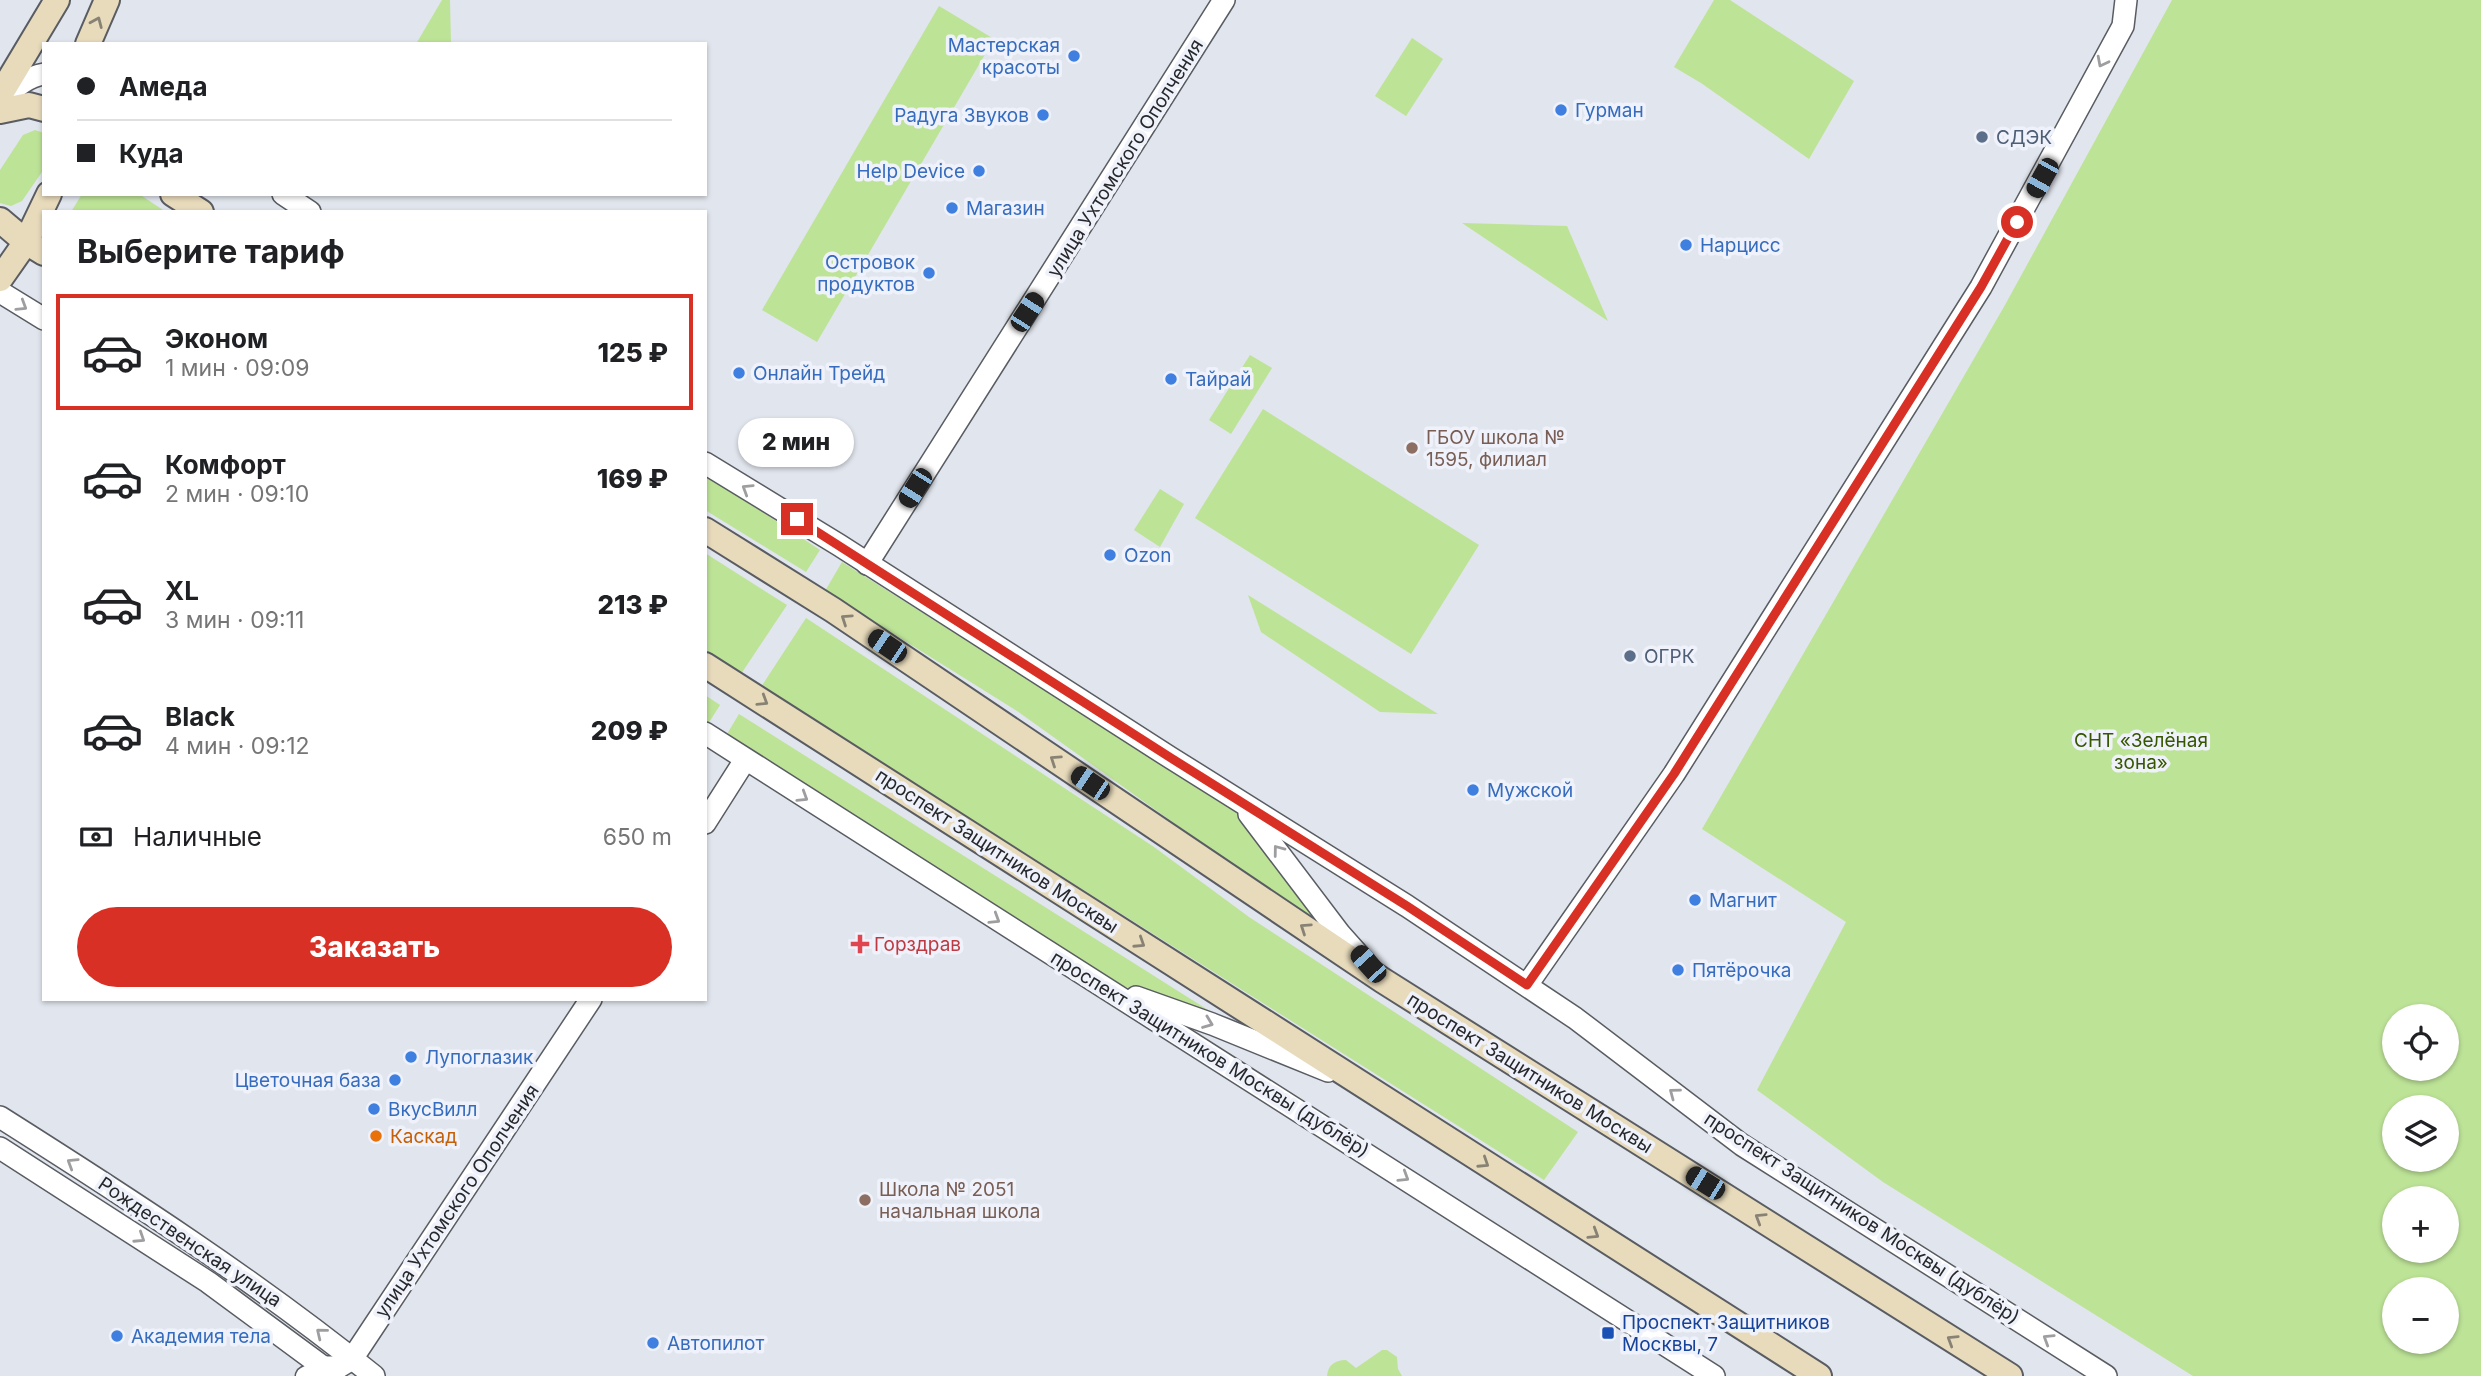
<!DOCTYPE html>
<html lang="ru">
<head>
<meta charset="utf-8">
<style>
  :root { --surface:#fff; --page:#f6f6f6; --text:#202124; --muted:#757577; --line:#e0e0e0; --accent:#d93025 }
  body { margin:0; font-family:Inter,sans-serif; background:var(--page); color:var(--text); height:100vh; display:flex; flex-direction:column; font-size:26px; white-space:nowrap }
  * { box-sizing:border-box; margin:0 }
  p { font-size:23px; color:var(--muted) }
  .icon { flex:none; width:38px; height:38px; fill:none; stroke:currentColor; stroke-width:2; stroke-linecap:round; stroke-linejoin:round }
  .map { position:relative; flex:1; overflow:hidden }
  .drawer { position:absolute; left:42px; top:210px; width:665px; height:791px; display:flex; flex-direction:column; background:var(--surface); border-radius:0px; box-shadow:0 2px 5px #0004 }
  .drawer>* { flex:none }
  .guide { position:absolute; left:42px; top:42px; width:665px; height:154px; border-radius:0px; box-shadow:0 2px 5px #0004; display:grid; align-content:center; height:154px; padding:0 35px; background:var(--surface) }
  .fabs { position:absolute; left:2382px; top:1004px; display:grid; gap:14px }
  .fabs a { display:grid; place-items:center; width:77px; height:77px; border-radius:50%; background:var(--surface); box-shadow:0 2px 5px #0004; font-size:35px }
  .end { position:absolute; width:32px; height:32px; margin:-16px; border:9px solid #d93025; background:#fff; box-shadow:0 0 0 4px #fff }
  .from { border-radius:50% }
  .bubble { position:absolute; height:49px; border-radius:24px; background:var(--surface); box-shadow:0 2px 5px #0004; font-size:23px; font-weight:800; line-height:49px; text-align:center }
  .car { position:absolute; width:21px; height:42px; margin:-21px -10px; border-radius:9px; box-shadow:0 0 5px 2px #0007; background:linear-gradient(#222 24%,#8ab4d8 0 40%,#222 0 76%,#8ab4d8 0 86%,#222 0) }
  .guide b { display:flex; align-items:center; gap:24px; height:66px; font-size:26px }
  .guide b+b { border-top:2px solid var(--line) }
  .guide i { width:18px; height:18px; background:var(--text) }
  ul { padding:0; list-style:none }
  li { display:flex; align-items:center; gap:21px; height:116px; margin:0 14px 10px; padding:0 21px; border:4px solid transparent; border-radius:0px }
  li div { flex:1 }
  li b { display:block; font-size:26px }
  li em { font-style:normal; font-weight:800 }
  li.active { border-color:var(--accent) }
  li>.icon { width:63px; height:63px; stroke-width:1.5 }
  h2 { padding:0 35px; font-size:32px; line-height:84px }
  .pay { display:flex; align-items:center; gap:18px; height:77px; padding:0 35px; font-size:26px }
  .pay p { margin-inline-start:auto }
  .cta { display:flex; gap:14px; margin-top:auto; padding:14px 35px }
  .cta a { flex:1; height:80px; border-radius:42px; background:var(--accent); color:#fff; font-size:28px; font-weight:800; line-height:80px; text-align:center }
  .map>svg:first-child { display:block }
  .green { fill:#bde397; fill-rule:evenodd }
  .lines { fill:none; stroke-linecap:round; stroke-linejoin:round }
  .minor-casing { stroke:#595c62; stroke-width:21 }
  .tertiary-casing { stroke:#595c62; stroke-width:24 }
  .secondary-casing { stroke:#595c62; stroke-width:28 }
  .minor { stroke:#fff; stroke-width:18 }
  .tertiary { stroke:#fff; stroke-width:21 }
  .secondary { stroke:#e8dbbc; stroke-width:24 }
  .oneway { stroke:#888274 }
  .oneway2 { stroke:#9e9ea0 }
  .route { stroke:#d93025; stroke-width:9 }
  .shop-dot { fill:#3f7fe0; stroke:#eff2fa; stroke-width:2.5 }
  .service-dot { fill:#5c6f8a; stroke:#eff2fa; stroke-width:2.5 }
  .education-dot { fill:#8d6e63; stroke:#eff2fa; stroke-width:2.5 }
  .health-dot { fill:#e0444e; stroke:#eff2fa; stroke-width:2.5 }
  .food-dot { fill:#e8710a; stroke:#eff2fa; stroke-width:2.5 }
  .transit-dot { fill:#1a4fb4; stroke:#eff2fa; stroke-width:2.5 }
  .labels { text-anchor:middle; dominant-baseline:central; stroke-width:7; stroke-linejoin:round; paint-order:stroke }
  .shop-label { font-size:19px; fill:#366cbe; stroke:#eff2fa; text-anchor:start }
  .service-label { font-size:19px; fill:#4e5e75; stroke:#eff2fa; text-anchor:start }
  .street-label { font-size:19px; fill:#27282b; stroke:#eff2fa }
  .education-label { font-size:19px; fill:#785e54; stroke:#eff2fa; text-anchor:start }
  .park-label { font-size:19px; fill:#365600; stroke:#eff2fa }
  .health-label { font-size:19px; fill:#be3a42; stroke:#eff2fa; text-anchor:start }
  .food-label { font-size:19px; fill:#c56008; stroke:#eff2fa; text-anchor:start }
  .transit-label { font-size:19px; fill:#164399; stroke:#eff2fa; text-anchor:start }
</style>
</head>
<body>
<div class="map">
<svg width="2481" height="1376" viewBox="0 0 2481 1376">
  <rect width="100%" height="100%" fill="#e1e5ed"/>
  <g class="green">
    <path d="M442,0H450L451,44H416Z"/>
    <path d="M1714,0H1730L1854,81L1809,159L1701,83L1674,67Z"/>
    <path d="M2172,0H2481V1376H2193L1883,1182L1757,1090L1846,922L1702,829L2005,305ZM2394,1017H2446V1069H2394ZM2394,1108H2446V1160H2394ZM2394,1199H2446V1251H2394ZM2394,1290H2446V1342H2394Z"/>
    <path d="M939,6L994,39L817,342L762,310Z"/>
    <path d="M1412,38L1443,59L1406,116L1375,96Z"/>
    <path d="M35,130L44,133V169L22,201L11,206L0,203V170L23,135Z"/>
    <path d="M82,194H139L166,212H71Z"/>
    <path d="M1462,223L1567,226L1608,321Z"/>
    <path d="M1250,355L1272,368L1231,434L1209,420Z"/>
    <path d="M1263,409L1479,545L1411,654L1195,518Z"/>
    <path d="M705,474L820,550L806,572L705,510Z"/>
    <path d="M1160,489L1184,504L1160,547L1134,530Z"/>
    <path d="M705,553L787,605L741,674L705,652Z"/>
    <path d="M842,562L1234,809L1328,933L1017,711L825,591Z"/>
    <path d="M1248,595L1438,714L1380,712L1261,632Z"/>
    <path d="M806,618L1154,847L1249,917L1578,1132L1544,1180L761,687Z"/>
    <path d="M705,695L720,705L708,724L705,722Z"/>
    <path d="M739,714L1235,1027L1099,977L724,739Z"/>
    <path d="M1382,1350H1387L1397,1357L1398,1369L1402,1376H1327C1328,1365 1335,1360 1346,1360L1356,1368Z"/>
  </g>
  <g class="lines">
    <defs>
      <path id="minor" d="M305,1376L323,1367"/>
      <g id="tertiary">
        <path d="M2,100C15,88 26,77 44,74"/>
        <path d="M283,194L310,212"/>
        <path d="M0,292L44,319"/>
        <path d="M705,463L839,545L1171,758L1407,906L1575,1018L1742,1145L2106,1376"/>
        <path d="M867,564L1224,0"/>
        <path d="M705,733L1714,1376"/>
        <path d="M1249,814L1340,934L1365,962"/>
        <path d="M705,823L745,760"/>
        <path d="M1527,985L1674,774L1981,287L2123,26L2126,0"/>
        <path d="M1136,997L1212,1024L1328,1071"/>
        <path d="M0,1117C128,1198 255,1280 374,1376"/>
        <path d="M0,1148L208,1282L334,1375"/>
        <path d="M323,1367H339L352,1359L591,999"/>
      </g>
      <g id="secondary">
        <path d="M88,44L107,0"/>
        <path d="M0,95L57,0"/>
        <path d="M0,111L29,105L44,109"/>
        <path d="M173,194L201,212"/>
        <path d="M0,220L26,242L44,253"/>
        <path d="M0,279L26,242L49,194"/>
        <path d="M705,530L833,610L1382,980L2010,1376"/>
        <path d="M705,665L1819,1376"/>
      </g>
    </defs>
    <use href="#minor" class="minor-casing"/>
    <use href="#tertiary" class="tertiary-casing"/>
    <use href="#secondary" class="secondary-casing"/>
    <use href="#minor" class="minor"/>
    <use href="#tertiary" class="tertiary"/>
    <use href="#secondary" class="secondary"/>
  </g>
  <defs><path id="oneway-chevron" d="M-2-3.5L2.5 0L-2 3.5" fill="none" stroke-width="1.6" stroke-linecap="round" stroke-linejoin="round" transform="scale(1.75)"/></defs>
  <g class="oneway">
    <use href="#oneway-chevron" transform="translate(97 22) rotate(-67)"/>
    <use href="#oneway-chevron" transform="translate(846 619) rotate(-146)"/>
    <use href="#oneway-chevron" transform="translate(763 701) rotate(32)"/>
    <use href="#oneway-chevron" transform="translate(1055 760) rotate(-146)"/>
    <use href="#oneway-chevron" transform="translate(1305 928) rotate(-146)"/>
    <use href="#oneway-chevron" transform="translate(1140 943) rotate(33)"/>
    <use href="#oneway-chevron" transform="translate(1484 1163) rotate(33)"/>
    <use href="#oneway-chevron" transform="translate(1760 1218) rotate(-148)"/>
    <use href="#oneway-chevron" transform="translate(1594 1234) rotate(32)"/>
    <use href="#oneway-chevron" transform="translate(1952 1340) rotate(-148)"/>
  </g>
  <g class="oneway2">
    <use href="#oneway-chevron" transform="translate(2102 62) rotate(117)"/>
    <use href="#oneway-chevron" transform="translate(22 306) rotate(32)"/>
    <use href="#oneway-chevron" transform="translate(747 489) rotate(-148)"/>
    <use href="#oneway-chevron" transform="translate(803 797) rotate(32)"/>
    <use href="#oneway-chevron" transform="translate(1278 850) rotate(-127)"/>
    <use href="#oneway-chevron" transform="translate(995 919) rotate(32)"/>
    <use href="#oneway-chevron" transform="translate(1208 1023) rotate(21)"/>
    <use href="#oneway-chevron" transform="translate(1674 1093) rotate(-143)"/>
    <use href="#oneway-chevron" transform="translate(72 1163) rotate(-148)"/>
    <use href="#oneway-chevron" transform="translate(1404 1177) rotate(32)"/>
    <use href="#oneway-chevron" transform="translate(140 1238) rotate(33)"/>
    <use href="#oneway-chevron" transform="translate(321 1333) rotate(-141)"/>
    <use href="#oneway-chevron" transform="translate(2048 1339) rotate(-148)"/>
  </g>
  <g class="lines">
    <path class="route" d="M797,519L1171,758L1407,906L1527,985L1674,774L1981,287L2017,222"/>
  </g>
  <g class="shop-dot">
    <circle cx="1074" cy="56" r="7"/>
    <circle cx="1561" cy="110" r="7"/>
    <circle cx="1043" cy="115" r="7"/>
    <circle cx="979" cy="171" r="7"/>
    <circle cx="952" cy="208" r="7"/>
    <circle cx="1686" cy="245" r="7"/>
    <circle cx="929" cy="273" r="7"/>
    <circle cx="739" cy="373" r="7"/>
    <circle cx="1171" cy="379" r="7"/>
    <circle cx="1110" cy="555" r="7"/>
    <circle cx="1473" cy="790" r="7"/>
    <circle cx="1695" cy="900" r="7"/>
    <circle cx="1678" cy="970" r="7"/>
    <circle cx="411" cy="1057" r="7"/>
    <circle cx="395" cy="1080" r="7"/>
    <circle cx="374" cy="1109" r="7"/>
    <circle cx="117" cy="1336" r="7"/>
    <circle cx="653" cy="1343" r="7"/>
  </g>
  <g class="service-dot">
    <circle cx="1982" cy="137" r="7"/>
    <circle cx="1630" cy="656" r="7"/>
  </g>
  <g class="education-dot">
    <circle cx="1412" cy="448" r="7"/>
    <circle cx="865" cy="1200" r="7"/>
  </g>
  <path class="health-dot" d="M856.5 933.5h7v7h7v7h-7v7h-7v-7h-7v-7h7z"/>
  <circle class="food-dot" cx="376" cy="1136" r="7"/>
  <rect class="transit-dot" x="1601" y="1326" width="14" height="14" rx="3.5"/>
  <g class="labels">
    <g class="shop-label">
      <text x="1060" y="45" text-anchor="end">Мастерская<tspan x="1060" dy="22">красоты</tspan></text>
      <text x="1575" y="110">Гурман</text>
      <text x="1029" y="115" text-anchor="end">Радуга Звуков</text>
      <text x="965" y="171" text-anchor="end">Help Device</text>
      <text x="966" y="208">Магазин</text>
      <text x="1700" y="245">Нарцисс</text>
      <text x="915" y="262" text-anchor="end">Островок<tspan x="915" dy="22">продуктов</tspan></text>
      <text x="753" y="373">Онлайн Трейд</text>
      <text x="1185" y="379">Тайрай</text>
      <text x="1124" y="555">Ozon</text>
      <text x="1487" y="790">Мужской</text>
      <text x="1709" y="900">Магнит</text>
      <text x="1692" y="970">Пятёрочка</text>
      <text x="425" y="1057">Лупоглазик</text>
      <text x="381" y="1080" text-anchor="end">Цветочная база</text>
      <text x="388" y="1109">ВкусВилл</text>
      <text x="131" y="1336">Академия тела</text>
      <text x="667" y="1343">Автопилот</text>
    </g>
    <g class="service-label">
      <text x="1996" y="137">СДЭК</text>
      <text x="1644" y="656">ОГРК</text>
    </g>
    <g class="street-label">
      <text transform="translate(1125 158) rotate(-58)">улица Ухтомского Ополчения</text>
      <text transform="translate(997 851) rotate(33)">проспект Защитников Москвы</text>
      <text transform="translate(1210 1054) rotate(32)">проспект Защитников Москвы (дублёр)</text>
      <text transform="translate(1530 1073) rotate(32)">проспект Защитников Москвы</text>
      <text transform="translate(457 1201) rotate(-56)">улица Ухтомского Ополчения</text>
      <text transform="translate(1862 1218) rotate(33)">проспект Защитников Москвы (дублёр)</text>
      <text transform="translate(190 1242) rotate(34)">Рождественская улица</text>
    </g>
    <g class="education-label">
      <text x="1426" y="437">ГБОУ школа №<tspan x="1426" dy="22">1595, филиал</tspan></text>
      <text x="879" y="1189">Школа № 2051<tspan x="879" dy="22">начальная школа</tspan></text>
    </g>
    <g class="park-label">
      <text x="2141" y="740">СНТ «Зелёная<tspan x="2141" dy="22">зона»</tspan></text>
    </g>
    <g class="health-label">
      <text x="874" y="944">Горздрав</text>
    </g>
    <g class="food-label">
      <text x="390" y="1136">Каскад</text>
    </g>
    <g class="transit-label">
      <text x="1622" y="1322">Проспект Защитников<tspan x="1622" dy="22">Москвы, 7</tspan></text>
    </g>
  </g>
</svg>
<div class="fabs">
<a><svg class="icon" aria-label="locate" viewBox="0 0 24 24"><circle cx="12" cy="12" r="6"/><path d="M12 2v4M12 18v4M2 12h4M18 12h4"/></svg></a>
<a><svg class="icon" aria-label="layers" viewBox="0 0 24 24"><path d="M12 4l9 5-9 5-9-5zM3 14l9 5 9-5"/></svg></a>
<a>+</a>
<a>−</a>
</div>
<i class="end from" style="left:2017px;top:222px"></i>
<i class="end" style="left:797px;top:519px"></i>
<div class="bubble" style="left:738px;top:418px;width:116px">2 мин</div>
<i class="car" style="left:2042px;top:178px;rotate:209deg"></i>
<i class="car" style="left:1027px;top:312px;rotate:33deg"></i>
<i class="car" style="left:915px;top:488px;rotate:212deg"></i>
<i class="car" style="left:887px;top:646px;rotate:304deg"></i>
<i class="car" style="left:1090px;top:783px;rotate:304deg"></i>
<i class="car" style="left:1368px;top:964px;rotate:318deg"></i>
<i class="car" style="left:1705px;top:1183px;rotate:302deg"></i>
<div class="guide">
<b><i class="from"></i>Амеда</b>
<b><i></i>Куда</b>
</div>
<section class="drawer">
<h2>Выберите тариф</h2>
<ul>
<li class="active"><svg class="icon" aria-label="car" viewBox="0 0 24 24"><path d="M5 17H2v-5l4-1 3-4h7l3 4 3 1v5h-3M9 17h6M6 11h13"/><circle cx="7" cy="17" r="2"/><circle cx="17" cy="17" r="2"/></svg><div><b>Эконом</b><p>1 мин · 09:09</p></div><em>125 ₽</em></li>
<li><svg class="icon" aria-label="car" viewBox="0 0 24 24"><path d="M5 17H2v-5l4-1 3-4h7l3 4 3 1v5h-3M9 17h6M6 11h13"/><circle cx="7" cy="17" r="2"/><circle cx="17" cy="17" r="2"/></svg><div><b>Комфорт</b><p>2 мин · 09:10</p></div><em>169 ₽</em></li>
<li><svg class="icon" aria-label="car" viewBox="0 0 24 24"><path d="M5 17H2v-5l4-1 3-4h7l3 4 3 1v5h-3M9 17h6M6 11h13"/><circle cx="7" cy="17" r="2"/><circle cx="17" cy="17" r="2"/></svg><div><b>XL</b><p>3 мин · 09:11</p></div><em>213 ₽</em></li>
<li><svg class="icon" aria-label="car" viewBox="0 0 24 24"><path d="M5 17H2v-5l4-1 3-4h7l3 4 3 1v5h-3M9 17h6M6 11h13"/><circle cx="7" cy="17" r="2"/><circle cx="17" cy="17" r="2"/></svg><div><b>Black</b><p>4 мин · 09:12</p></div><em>209 ₽</em></li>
</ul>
<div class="pay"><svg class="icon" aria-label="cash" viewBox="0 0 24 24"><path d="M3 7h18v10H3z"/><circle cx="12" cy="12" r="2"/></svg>Наличные<p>650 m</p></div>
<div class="cta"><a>Заказать</a></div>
</section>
</div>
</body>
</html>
